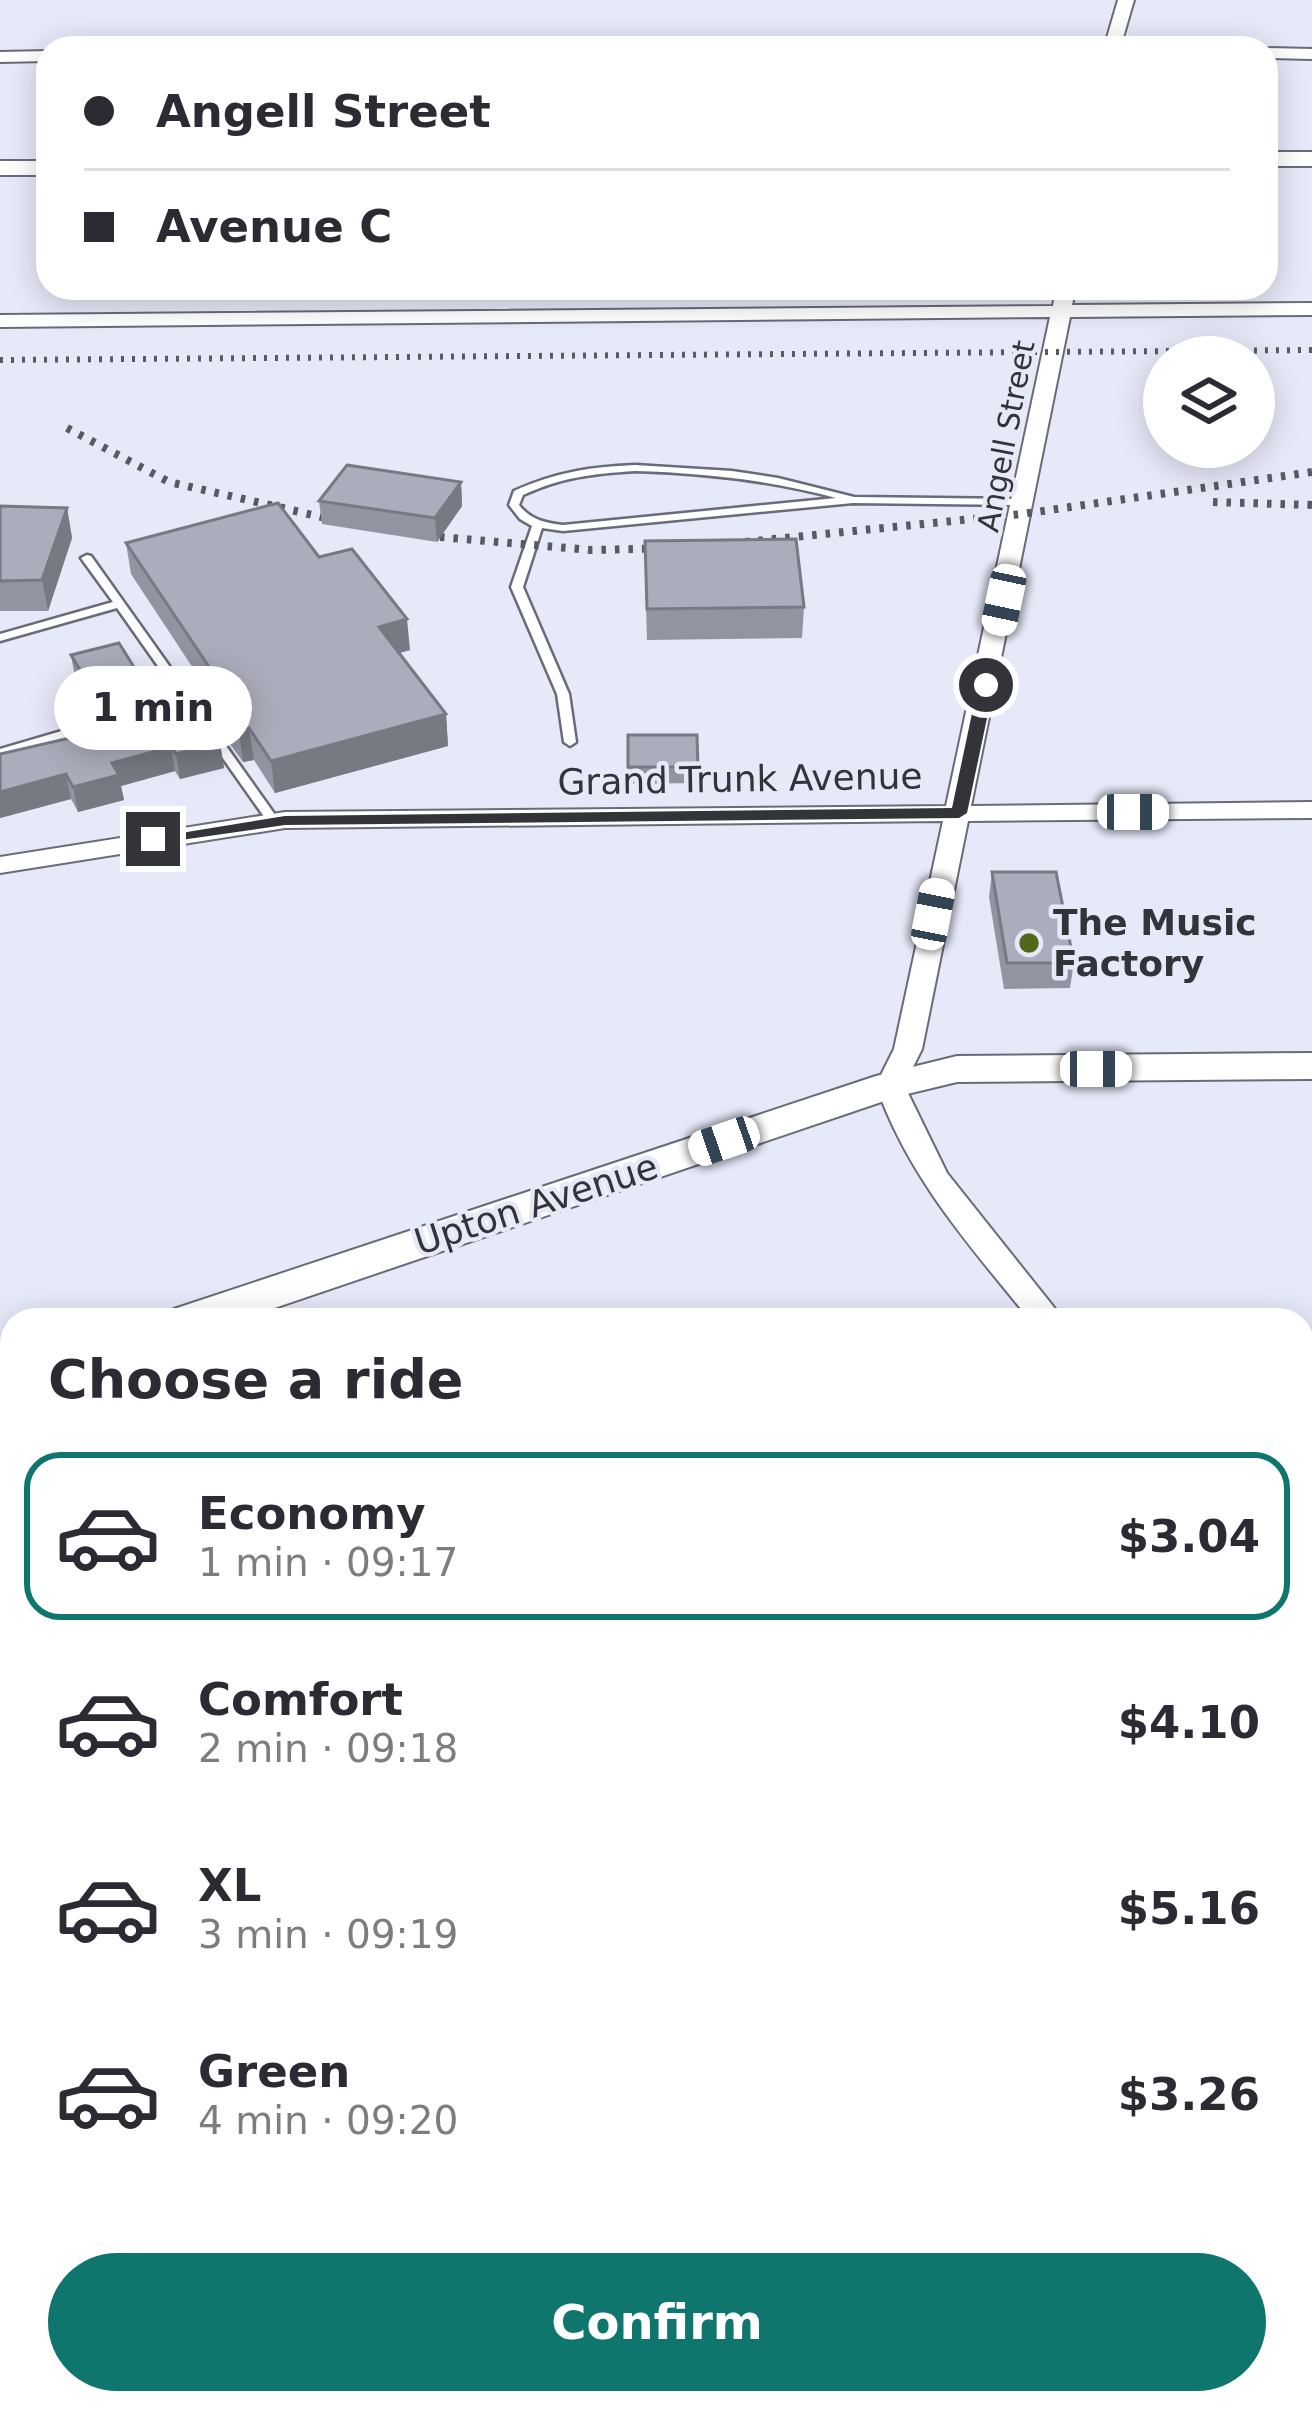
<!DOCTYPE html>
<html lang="en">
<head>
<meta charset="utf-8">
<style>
  :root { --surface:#fff; --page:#f7f7f7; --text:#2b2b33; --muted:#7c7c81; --line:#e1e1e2; --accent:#0f766e }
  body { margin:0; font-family:"DejaVu Sans",sans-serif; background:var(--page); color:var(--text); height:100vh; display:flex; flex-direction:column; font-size:45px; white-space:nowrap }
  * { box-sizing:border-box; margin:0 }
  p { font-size:39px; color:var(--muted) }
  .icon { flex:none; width:66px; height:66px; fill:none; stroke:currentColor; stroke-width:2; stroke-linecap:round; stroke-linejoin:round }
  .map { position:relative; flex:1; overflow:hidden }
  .details { position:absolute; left:0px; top:1308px; width:1314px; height:1107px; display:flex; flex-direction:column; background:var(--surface); border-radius:36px 36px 0 0; box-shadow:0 6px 30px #0003 }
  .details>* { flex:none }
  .banner { position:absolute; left:36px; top:36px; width:1242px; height:264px; border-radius:36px; box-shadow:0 6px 30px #0003; display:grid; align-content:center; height:264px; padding:0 48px; background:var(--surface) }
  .controls { position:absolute; left:1143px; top:336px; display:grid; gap:24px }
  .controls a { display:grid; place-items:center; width:132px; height:132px; border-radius:50%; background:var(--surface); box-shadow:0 6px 30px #0003; font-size:60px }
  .end { position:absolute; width:54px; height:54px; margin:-27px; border:15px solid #33343a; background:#fff; box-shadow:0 0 0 6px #fff }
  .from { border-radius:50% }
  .bubble { position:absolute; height:84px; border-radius:42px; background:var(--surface); box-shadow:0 6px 30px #0003; font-size:39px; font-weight:700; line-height:84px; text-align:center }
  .car { position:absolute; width:36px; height:72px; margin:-36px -18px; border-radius:15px; box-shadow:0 0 9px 3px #0007; background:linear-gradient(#fff 24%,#345 0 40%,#fff 0 76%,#345 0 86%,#fff 0) }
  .banner b { display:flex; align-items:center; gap:42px; height:114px; font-size:45px }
  .banner b+b { border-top:3px solid var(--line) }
  .banner i { width:30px; height:30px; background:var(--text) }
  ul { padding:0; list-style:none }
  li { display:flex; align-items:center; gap:36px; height:168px; margin:0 24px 18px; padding:0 24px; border:6px solid transparent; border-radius:36px }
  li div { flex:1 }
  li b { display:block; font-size:45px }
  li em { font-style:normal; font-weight:700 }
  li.active { border-color:var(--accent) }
  li>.icon { width:108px; height:108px; stroke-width:1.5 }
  h2 { padding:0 48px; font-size:54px; line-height:144px }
  .cta { display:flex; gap:24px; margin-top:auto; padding:24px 48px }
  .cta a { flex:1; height:138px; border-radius:72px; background:var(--accent); color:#fff; font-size:48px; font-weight:700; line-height:138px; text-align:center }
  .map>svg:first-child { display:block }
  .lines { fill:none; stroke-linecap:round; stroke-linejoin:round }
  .lane-casing { stroke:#696b78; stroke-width:5 }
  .street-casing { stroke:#696b78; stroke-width:4 }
  .secondary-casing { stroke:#696b78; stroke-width:4 }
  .primary-casing { stroke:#60782c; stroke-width:4 }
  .lane { fill:#fff; fill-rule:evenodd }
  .street { fill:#fff; fill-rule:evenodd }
  .secondary { fill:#fff; fill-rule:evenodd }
  .primary { fill:#afc47c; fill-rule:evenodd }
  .rail-far2 { stroke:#585a62; stroke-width:6; stroke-dasharray:3 8; stroke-linecap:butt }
  .rail-far1 { stroke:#585a62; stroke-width:8; stroke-dasharray:4.5 9; stroke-linecap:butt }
  .rail { stroke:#585a62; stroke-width:12; stroke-dasharray:8 15; stroke-linecap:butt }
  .wall { fill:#9295a1 }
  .shaded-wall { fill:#777983 }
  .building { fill:#aaadbb; stroke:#777983; stroke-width:3 }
  .route { fill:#33343a }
  .poi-dot { fill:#506818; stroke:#e6e9f8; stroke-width:4.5 }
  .labels { text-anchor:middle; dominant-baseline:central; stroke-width:9; stroke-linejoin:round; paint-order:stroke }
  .far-street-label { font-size:30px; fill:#33343a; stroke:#e6e9f8 }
  .street-label { font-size:36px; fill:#33343a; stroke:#e6e9f8 }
  .poi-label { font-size:36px; font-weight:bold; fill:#33343a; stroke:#e6e9f8; text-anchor:start }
</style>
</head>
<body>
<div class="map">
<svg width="1312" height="2413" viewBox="0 0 1312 2413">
  <rect width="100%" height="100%" fill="#e6e9f8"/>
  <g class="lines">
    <defs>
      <g id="lane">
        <path d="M635,465L732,471L778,478L854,497L1024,499L1029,502L1024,505L853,503L563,531L542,528L523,587L569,694L576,742L570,746L564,742L557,694L511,587L532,526L520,519L509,505L514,491C556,472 590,467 635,465ZM635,471C703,473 770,480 836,498L563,525C545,523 531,520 519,505L523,495C563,477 591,474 635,471Z"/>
        <path d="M87,555L91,556L278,819V825H270L117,608L0,641V634L113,602L81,558Z"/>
        <path d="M123,713L129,717L127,720L0,757V749Z"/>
      </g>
      <g id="street">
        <path d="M1118,0H1134L1120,48H1104Z"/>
        <path d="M1266,48L1312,49V59L1266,58Z"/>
        <path d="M48,51V61L0,62V52Z"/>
        <path d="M1056,288H1076L1072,305L1312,303V315L1070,317L971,806L1312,802V818L968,821L922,1049L904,1085L947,1173L1064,1320H1030C970,1246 908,1177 876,1085L894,1049L943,821L285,828L0,873V857L285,812L946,806L1050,317L0,327V315L1053,306Z"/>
        <path d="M1302,1621L1312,1624V1661L1302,1658Z"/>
      </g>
      <g id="secondary">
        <rect x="1266" y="152" width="46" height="14"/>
        <rect x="0" y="161" width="48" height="14"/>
        <path d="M1312,1053V1079L957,1082L899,1096L239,1320H168L174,1309L876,1076L957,1056Z"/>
        <path d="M12,1362V1396L0,1400V1366Z"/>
      </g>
      <g id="primary">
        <path d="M1312,2311V2382L1302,2386V2315Z"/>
        <path d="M1150,2403H1236L1232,2413H1145Z"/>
      </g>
    </defs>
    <use href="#lane" class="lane-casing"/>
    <use href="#street" class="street-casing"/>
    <use href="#secondary" class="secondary-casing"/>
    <use href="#primary" class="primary-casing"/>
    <use href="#lane" class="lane"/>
    <use href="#street" class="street"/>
    <use href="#secondary" class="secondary"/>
    <use href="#primary" class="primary"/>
    <path class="rail-far2" d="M0,360L1312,350"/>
    <g class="rail-far1">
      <path d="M67,428L169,482L326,518"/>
      <path d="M1213,502L1312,505"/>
      <path d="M440,537L591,550L679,548"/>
      <path d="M745,542L1022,514L1312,472"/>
    </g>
    <g class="rail">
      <path d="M1302,1577L1312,1575"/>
      <path d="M1302,1599L1312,1597"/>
      <path d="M0,1779L12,1777"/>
      <path d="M0,1805L12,1803"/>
    </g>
  </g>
  <g class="wall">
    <path d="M461,482L462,506L437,542L322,524L319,501Z"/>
    <path d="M0,506L67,508L72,538L48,611H0Z"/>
    <path d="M126,543L319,557L410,650L399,653L446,714L448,746L275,793L254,760L243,762L218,727L214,700L131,574Z"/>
    <path d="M645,572L804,607L802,638L647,640Z"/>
    <path d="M71,655L147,688L148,696L167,715L220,743L224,768L180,779L175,771L121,786L124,800L78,812L71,799L0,818V754L110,729L107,716L101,718L74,672Z"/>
    <path d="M628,735H697L698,783L628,784Z"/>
    <path d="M992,872L1074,963L1070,988L1004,989L989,897Z"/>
  </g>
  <g class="shaded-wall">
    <path d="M461,482L462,506L437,542L435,518Z"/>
    <path d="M67,508L72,538L48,611L42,580Z"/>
    <path d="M407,619L410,650L382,658L379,627Z"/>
    <path d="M147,688L149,705L106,708L107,716L101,718L99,701Z"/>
    <path d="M446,714L448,746L275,793L271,761Z"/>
    <path d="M249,728L254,760L243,762L239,731Z"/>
    <path d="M220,743L224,768L180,779L176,754Z"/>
    <path d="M171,747L175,771L121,786L124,800L78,812L73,787L112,763Z"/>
    <path d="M66,774L71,799L0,818V792Z"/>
    <path d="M1312,1450V1465L1302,1470V1454Z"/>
    <path d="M1312,1859V1880L1302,1884V1864Z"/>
    <path d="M12,1990V2023L0,2025V1993Z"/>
  </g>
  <g class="building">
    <path d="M347,465L461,482L435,518L319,501Z"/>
    <path d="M278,503L319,557L352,549L407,619L379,627L446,714L271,761L249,728L239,731L214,695L226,692L126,543Z"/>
    <path d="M0,506L67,508L42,580L0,581Z"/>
    <path d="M796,539L804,607L647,609L645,541Z"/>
    <path d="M119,643L147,688L99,701L71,655Z"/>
    <path d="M154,695L167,715L195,708L220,743L176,754L171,747L112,763L119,775L73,787L66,774L0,792V754L118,727L106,708Z"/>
    <path d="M628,735H697L698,767H628Z"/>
    <path d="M992,872H1056L1074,963H1007Z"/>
    <path d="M1312,1381V1450L1302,1454V1385Z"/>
    <path d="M1302,1767L1312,1779V1859L1302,1864Z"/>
    <path d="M12,1854V1990L0,1993V1856Z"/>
  </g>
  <path class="route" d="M986,680L994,685L967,813L959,818L285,825L153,844L144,839L285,816L952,808L978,685Z"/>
  <circle class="poi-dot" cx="1029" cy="943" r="12"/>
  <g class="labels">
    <g class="far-street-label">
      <text transform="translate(1006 436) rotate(-79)">Angell Street</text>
    </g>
    <g class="street-label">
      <text transform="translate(740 779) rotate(-1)">Grand Trunk Avenue</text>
      <text transform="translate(536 1204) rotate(-18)">Upton Avenue</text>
    </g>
    <g class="poi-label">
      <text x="1053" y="922">The Music<tspan x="1053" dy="41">Factory</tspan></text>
    </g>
  </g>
</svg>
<div class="controls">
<a><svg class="icon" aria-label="layers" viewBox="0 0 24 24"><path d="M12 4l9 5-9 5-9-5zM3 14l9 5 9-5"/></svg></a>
</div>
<i class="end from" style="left:986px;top:685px"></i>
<i class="end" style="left:153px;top:839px"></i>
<div class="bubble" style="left:54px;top:666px;width:198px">1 min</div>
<i class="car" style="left:1004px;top:600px;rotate:192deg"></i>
<i class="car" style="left:1133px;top:812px;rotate:90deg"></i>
<i class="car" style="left:933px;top:914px;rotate:11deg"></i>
<i class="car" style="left:1096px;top:1069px;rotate:90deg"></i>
<i class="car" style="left:724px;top:1141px;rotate:251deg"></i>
<div class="banner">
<b><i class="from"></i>Angell Street</b>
<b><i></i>Avenue C</b>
</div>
<section class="details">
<h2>Choose a ride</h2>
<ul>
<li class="active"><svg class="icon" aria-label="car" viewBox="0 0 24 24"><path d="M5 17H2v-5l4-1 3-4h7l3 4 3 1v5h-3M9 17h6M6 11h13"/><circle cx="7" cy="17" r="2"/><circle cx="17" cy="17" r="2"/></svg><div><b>Economy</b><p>1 min · 09:17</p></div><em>$3.04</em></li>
<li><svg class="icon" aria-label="car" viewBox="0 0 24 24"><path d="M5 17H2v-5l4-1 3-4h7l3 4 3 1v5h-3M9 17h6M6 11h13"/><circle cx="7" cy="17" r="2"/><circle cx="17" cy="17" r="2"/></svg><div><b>Comfort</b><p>2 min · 09:18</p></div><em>$4.10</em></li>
<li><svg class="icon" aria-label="car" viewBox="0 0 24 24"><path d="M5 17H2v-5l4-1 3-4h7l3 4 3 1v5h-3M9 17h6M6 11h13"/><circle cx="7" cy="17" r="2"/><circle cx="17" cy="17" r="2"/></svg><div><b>XL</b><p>3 min · 09:19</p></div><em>$5.16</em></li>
<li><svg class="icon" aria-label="car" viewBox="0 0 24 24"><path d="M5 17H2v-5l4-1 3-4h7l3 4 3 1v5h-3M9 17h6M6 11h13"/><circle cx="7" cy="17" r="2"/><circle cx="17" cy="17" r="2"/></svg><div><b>Green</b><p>4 min · 09:20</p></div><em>$3.26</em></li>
</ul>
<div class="cta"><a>Confirm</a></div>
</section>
</div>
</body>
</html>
